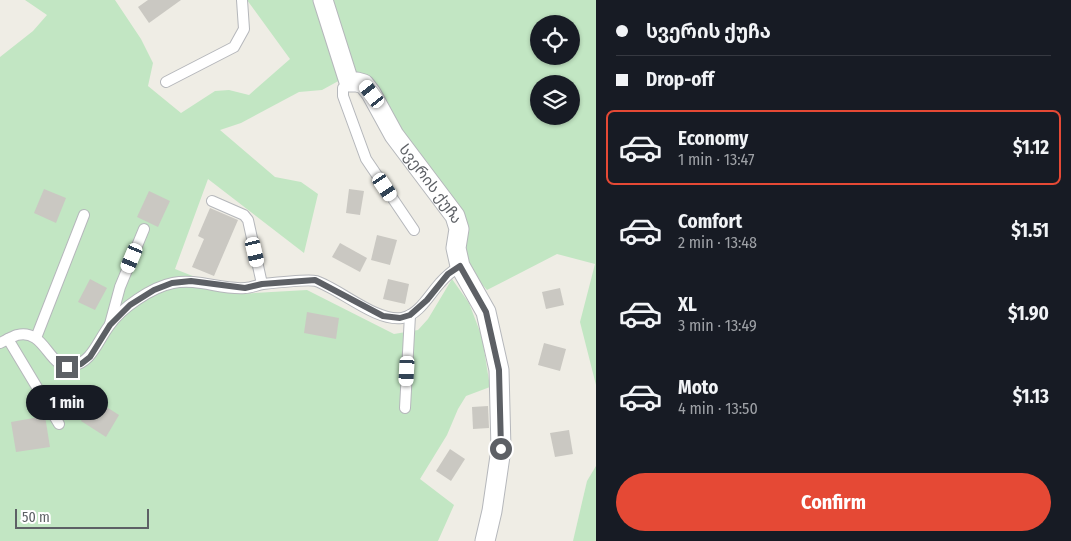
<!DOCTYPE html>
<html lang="en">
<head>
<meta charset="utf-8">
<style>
  :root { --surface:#171b24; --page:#20242c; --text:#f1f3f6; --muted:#9ea1a6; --line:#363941; --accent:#e54935 }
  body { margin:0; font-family:"Fira Sans Condensed","Noto Sans Georgian",sans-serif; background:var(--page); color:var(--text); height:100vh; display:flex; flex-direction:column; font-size:19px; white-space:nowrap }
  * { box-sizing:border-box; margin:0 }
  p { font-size:16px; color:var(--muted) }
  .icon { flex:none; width:28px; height:28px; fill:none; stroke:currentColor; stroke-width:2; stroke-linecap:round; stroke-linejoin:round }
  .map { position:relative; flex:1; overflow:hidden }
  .side { display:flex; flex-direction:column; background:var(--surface); width:475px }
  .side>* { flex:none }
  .banner { display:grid; align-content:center; height:110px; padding:0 20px; background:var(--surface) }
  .tools { position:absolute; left:530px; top:15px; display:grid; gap:10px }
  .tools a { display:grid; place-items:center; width:50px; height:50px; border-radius:50%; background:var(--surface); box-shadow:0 1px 4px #0004; font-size:25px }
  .scale { position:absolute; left:15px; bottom:12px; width:134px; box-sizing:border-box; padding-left:5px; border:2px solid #5d6065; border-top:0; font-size:14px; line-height:18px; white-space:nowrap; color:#5d6065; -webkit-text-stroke:4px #fff; paint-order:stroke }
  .end { position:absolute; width:22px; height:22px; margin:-11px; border:6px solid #5d6065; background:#fff; box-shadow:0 0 0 2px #fff }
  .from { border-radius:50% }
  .bubble { position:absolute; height:35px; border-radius:18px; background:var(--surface); box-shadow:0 1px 4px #0004; font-size:16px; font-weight:700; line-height:35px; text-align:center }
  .car { position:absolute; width:15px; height:30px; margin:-15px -8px; border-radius:6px; box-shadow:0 0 4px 1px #0007; background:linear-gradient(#fff 24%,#345 0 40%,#fff 0 76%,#345 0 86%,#fff 0) }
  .banner b { display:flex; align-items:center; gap:18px; height:48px; font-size:19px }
  .banner b+b { border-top:1px solid var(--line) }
  .banner i { width:12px; height:12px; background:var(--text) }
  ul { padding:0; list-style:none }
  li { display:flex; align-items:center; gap:15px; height:75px; margin:0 10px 8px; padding:0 10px; border:2px solid transparent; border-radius:8px }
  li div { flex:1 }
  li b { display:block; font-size:19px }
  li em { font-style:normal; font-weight:700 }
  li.on { border-color:var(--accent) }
  li>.icon { width:45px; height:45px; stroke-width:1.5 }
  .primary-button { display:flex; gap:10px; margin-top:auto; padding:10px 20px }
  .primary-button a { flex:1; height:58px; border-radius:30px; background:var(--accent); color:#fff; font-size:20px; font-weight:700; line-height:58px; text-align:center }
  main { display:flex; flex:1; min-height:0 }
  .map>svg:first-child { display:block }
  .green { fill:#c2e6c3; fill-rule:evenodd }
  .building { fill:#cac8c2 }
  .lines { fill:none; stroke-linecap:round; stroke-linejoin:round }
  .lane-casing { stroke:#b5b7bb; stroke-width:12 }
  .street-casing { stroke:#b5b7bb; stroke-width:21 }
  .lane { stroke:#fff; stroke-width:10 }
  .street { stroke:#fff; stroke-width:19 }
  .route { stroke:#5d6065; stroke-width:6 }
  .labels { text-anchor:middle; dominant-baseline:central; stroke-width:4.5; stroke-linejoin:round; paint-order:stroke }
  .street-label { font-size:15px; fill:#5d6065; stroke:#fff }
</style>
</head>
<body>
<main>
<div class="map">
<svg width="596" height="541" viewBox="0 0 596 541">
  <rect width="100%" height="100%" fill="#efede5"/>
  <g class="green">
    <path d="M25,0H115L141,39L153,63L148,86L181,113L215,91L229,90L249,95L290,59L247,0H596V385L580,322L595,264L557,254L487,290C473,274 464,266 464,244L353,73L322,90L299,92L241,123L220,130L275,177L301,182L318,194L304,253L208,179L175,269L238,294L307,290L394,334L418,330L428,319L452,279L469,303L482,337L490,387L466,396L458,409L447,435L420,479L454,505L438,541H0V57L33,31L47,15ZM539,24H571V56H539ZM539,84H571V116H539Z"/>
    <path d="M596,466V541H573L587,481Z"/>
  </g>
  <g class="building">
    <path d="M148,0H181L149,23L138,7Z"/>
    <path d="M44,189L66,198L56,223L34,213Z"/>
    <path d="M349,189L364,191L360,215L346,213Z"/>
    <path d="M149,191L170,201L158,227L137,217Z"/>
    <path d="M210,208L238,220L214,276L192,267L204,239L198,236Z"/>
    <path d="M377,235L397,240L390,265L371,260Z"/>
    <path d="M340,243L367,258L360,272L332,257Z"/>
    <path d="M90,279L107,288L95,310L78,302Z"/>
    <path d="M388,279L409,284L405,304L383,299Z"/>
    <path d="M560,288L564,305L546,309L542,292Z"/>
    <path d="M307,312L339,318L336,339L304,333Z"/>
    <path d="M544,343L566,349L560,371L538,365Z"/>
    <path d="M94,399L119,415L106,437L81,421Z"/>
    <path d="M488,406L489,428L473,429L472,407Z"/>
    <path d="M45,416L50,447L16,452L11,422Z"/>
    <path d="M569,430L573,454L555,457L550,433Z"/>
    <path d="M450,449L465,459L451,481L436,471Z"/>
  </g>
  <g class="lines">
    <defs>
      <g id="lane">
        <path d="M166,82L234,47L244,29L242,0"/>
        <path d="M349,82L343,88V96L366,159L414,230"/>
        <path d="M212,201L244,215L248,220L262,284"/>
        <path d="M110,324L120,287L144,229"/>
        <path d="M36,338L84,215"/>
        <path d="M8,339L59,424"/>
        <path d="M0,343C5,341 11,337 17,335C46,328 48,370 72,366C92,362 97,342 109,326C121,308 152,287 173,283C198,278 221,290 245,288C251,288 257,285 263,284C272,283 308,279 316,281C340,289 376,322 402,318C419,315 429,295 440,283C446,276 452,271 460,266"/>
        <path d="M405,408L410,315"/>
      </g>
      <g id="street">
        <path id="s1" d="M323,0L349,82H357L364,84L371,93L394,135L455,216L459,229L456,248L460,266L486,312L499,370L501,449L492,511L485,541"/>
      </g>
    </defs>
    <use href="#lane" class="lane-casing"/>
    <use href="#street" class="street-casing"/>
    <use href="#lane" class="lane"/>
    <use href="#street" class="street"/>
  </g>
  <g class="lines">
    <path class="route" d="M67,367L81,364L90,357L110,325L130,305L154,290L172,283L191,281L245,288L262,284L315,280L383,316L400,318L410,315L427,300L448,274L460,266L486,312L499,370L501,449"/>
  </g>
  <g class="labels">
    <g class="street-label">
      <text stroke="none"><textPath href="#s1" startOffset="222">სვერის ქუჩა</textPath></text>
    </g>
  </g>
</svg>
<div class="tools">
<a><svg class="icon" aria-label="locate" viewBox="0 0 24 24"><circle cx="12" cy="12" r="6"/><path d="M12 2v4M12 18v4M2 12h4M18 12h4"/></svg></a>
<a><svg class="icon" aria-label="layers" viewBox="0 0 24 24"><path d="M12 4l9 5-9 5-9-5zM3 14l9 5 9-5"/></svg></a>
</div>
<div class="scale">50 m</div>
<i class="end from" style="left:501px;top:449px"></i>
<i class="end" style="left:67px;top:367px"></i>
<div class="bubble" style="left:26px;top:385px;width:82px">1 min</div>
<i class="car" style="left:372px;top:94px;rotate:323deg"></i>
<i class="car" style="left:385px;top:187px;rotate:146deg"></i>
<i class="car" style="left:255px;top:252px;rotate:167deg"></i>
<i class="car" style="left:132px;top:258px;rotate:203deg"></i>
<i class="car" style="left:407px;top:371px;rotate:183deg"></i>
</div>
<section class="side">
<div class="banner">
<b><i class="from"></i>სვერის ქუჩა</b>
<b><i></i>Drop-off</b>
</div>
<ul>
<li class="on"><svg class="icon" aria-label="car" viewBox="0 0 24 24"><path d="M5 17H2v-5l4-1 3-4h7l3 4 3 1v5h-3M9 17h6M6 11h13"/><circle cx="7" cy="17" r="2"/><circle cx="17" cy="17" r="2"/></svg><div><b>Economy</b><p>1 min · 13:47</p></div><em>$1.12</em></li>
<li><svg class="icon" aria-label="car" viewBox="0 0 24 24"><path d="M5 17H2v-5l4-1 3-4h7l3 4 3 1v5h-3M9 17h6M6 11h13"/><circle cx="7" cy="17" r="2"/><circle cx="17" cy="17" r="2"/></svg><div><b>Comfort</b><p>2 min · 13:48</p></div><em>$1.51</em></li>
<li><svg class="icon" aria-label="car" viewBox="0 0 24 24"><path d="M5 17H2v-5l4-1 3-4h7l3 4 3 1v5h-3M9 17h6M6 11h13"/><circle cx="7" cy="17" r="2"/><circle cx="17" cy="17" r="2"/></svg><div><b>XL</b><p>3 min · 13:49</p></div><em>$1.90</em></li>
<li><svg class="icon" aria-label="car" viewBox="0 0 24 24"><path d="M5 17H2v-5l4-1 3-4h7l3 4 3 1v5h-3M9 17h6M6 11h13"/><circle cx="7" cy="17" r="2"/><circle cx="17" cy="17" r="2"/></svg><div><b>Moto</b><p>4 min · 13:50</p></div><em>$1.13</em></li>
</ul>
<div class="primary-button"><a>Confirm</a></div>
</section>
</main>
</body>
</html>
